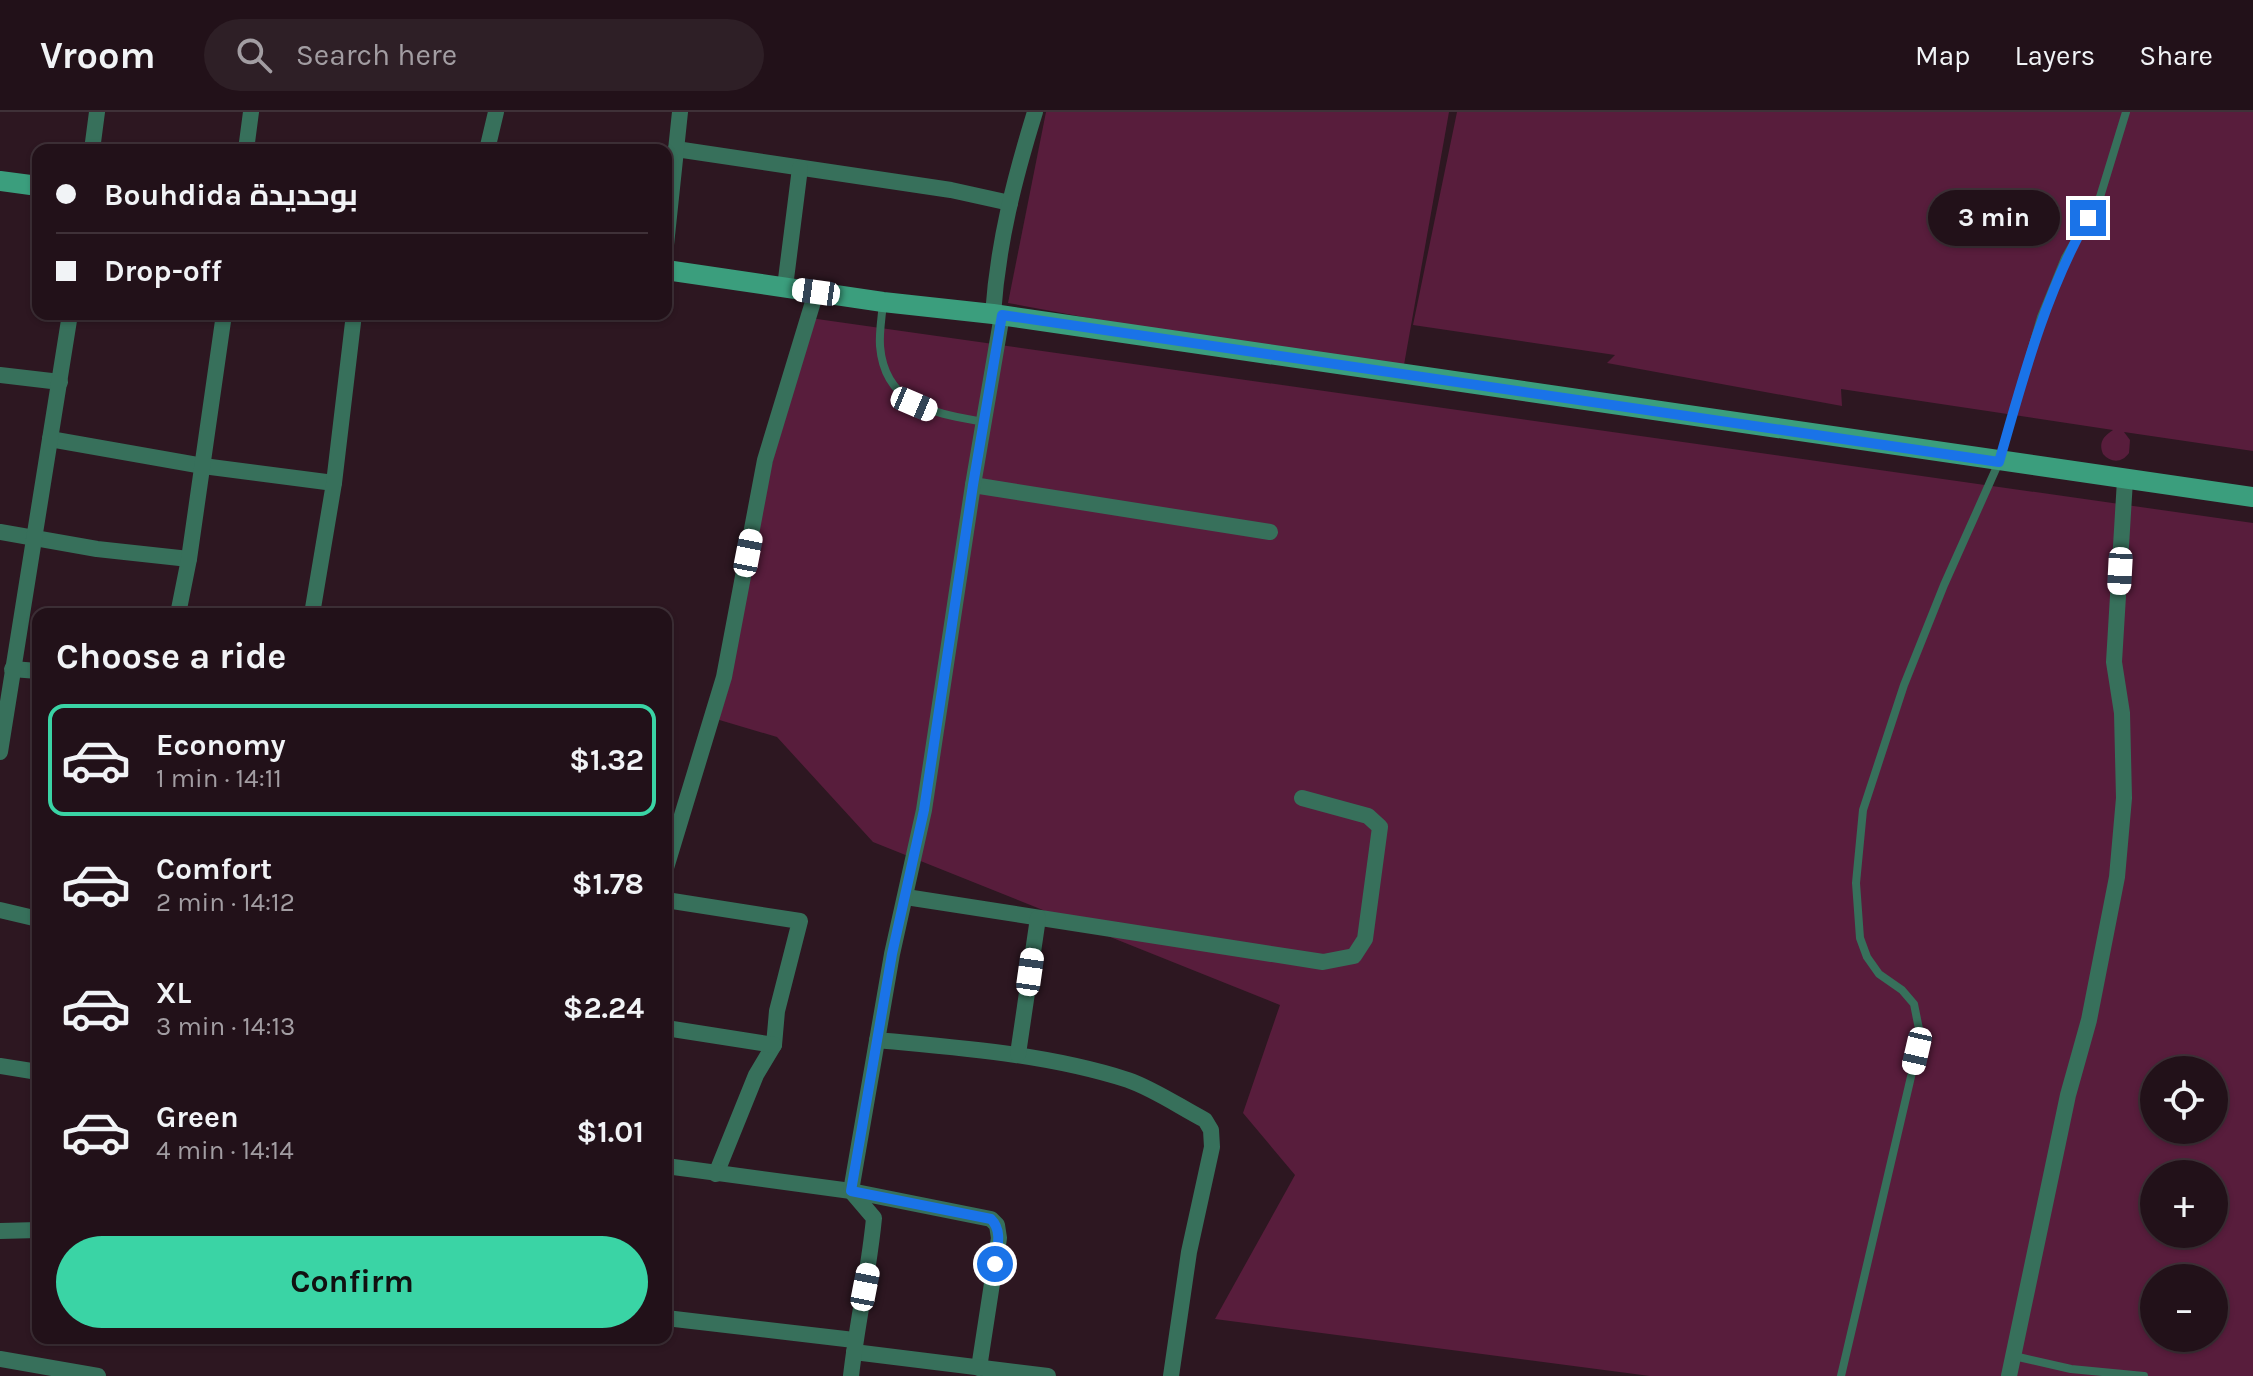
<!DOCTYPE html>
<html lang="en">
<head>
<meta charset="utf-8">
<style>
  :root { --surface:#221119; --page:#2e1f26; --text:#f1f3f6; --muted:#a29da2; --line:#3f3138; --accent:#3ad4a5 }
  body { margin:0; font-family:Karla,Cairo,sans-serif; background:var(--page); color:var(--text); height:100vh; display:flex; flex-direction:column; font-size:30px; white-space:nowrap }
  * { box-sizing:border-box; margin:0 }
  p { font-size:26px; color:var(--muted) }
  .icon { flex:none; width:44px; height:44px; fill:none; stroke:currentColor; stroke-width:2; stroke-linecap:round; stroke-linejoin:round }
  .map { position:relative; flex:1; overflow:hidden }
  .side { position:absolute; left:32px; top:496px; width:640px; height:736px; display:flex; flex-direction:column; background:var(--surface); border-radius:16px; box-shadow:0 2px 6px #0004,0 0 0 2px var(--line) }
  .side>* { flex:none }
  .guide { position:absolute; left:32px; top:32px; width:640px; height:176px; border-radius:16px; box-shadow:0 2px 6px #0004,0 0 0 2px var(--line); display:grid; align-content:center; height:176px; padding:0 24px; background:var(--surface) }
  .buttons { position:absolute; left:2140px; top:944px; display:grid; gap:16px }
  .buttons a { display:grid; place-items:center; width:88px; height:88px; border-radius:50%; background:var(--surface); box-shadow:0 2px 6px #0004,0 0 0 2px var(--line); font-size:40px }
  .end { position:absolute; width:36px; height:36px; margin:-18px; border:10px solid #1a73e8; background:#fff; box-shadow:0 0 0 4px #fff }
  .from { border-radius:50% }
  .bubble { position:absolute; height:56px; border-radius:28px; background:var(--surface); box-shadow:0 2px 6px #0004,0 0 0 2px var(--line); font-size:26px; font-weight:700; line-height:56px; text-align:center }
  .car { position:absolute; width:24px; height:48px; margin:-24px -12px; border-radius:10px; box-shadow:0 0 6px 2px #0007; background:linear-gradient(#fff 24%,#345 0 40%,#fff 0 76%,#345 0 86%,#fff 0) }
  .guide b { display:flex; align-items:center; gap:28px; height:76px; font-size:30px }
  .guide b+b { border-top:2px solid var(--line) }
  .guide i { width:20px; height:20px; background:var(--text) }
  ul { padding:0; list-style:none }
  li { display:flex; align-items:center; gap:24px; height:112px; margin:0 16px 12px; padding:0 8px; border:4px solid transparent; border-radius:16px }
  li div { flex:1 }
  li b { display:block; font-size:30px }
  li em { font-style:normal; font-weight:700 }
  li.selected { border-color:var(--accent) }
  li>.icon { width:72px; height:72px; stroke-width:1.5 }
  h2 { padding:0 24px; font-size:36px; line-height:96px }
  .primary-button { display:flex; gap:16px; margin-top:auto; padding:16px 24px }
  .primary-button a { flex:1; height:92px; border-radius:48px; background:var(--accent); color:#111; font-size:32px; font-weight:700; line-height:92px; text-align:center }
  header { display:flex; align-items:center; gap:48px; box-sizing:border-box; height:112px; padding:0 40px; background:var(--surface); border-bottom:2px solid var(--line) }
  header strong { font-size:38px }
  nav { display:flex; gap:44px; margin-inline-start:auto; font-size:28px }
  .search { width:560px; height:72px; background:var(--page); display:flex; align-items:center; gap:20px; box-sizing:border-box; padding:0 28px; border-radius:44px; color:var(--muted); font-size:30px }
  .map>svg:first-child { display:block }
  .green { fill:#581d3c; fill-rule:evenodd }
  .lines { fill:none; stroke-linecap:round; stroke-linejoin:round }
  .lane { stroke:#37705b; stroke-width:8 }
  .street { stroke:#37705b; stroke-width:16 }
  .secondary { stroke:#3b9e7d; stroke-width:20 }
  .route { stroke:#1a73e8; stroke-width:10 }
</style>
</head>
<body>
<header>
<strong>Vroom</strong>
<div class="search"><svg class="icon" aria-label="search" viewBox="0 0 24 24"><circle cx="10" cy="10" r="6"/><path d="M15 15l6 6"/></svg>Search here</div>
<nav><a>Map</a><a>Layers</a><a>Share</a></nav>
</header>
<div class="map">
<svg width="2253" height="1264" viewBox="0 0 2253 1264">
  <rect width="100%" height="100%" fill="#2d1721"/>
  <g class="green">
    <path d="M1046,0H1449L1402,264L1008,191Z"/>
    <path d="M1457,0H2253V339L2124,320L2130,328L2129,341C2122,351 2111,351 2103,342C2098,330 2104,324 2113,318L1841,277L1842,294L1607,251L1615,243L1413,213Z"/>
    <path d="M810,206L2253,411V1264H1650L1215,1207L1295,1063L1243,1001L1280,893L873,730L777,625L706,604ZM2154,958H2214V1018H2154ZM2154,1062H2214V1122H2154ZM2154,1166H2214V1226H2154Z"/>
  </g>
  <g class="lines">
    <g class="lane">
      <path d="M883,190C882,204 879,220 880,234C885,295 936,301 984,310"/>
      <path d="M2014,1244L2071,1257L2144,1264"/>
      <path d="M1841,1264L1917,939L1919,917L1914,892L1902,878L1879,862L1867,845L1860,826L1856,771L1863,698L1904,573L1944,473L1999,350L2041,205L2065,146L2100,85L2126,0"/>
    </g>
    <g class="street">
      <path d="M676,37L951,78L1010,91"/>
      <path d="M92,38L97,0"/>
      <path d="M246,38L251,0"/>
      <path d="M487,38L496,0"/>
      <path d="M666,133L680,0"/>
      <path d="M785,175L800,56"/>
      <path d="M993,202C998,131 1014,68 1035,0"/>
      <path d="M0,263L60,270"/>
      <path d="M50,327L203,354L334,371"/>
      <path d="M973,373L1270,420"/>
      <path d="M0,420L97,437L189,447"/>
      <path d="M178,502L189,447L224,202"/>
      <path d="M312,502L334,371L354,202"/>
      <path d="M12,557L38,559"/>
      <path d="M0,640L70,202"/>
      <path d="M666,756L724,565L765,348L816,180"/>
      <path d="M906,785L1323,850L1354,844L1365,827L1380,715L1368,704L1302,686"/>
      <path d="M666,788L800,809L777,899L774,933L756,963L716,1062"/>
      <path d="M0,798L38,807"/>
      <path d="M666,916L774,933"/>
      <path d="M877,928C961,936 1047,942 1128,968C1154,977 1180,995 1205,1008L1211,1018L1212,1035L1189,1140L1171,1264"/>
      <path d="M1018,942L1038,806"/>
      <path d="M0,954L38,960"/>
      <path d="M666,1054L851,1079L991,1107L997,1113L999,1126L979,1256"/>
      <path d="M851,1079L892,842L924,698L973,373L1002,203"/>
      <path d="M0,1119L38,1118"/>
      <path d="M666,1206L854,1228"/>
      <path d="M854,1240L1048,1264"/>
      <path d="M0,1247L98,1264"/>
      <path d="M851,1264C857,1211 869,1159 874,1106L851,1079"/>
      <path d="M2009,1264L2068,983L2089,908L2117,765L2124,686L2122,601L2114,550L2125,368"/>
    </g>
    <g class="secondary">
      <path d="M0,69L38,74"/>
      <path d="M666,158L883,190L993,202L2253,385"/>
    </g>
  </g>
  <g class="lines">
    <path class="route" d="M995,1152C997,1136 1003,1119 991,1107L851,1079L892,842L924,698L973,373L1002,203L1999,350C2023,266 2045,182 2088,106"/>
  </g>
</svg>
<div class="buttons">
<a><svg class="icon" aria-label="locate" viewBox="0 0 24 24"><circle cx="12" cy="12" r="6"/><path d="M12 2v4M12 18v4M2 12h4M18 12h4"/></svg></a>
<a>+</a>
<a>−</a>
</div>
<i class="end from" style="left:995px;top:1152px"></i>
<i class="end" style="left:2088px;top:106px"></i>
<div class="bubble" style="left:1928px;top:78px;width:132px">3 min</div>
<i class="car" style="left:816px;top:180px;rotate:278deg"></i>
<i class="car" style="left:914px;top:292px;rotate:113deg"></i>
<i class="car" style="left:748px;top:441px;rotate:11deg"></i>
<i class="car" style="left:2120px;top:459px;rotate:183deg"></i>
<i class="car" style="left:1030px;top:860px;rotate:8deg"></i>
<i class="car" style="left:1917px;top:939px;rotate:193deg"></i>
<i class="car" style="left:865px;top:1175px;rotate:11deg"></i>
<div class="guide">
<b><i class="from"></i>Bouhdida بوحديدة</b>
<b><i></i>Drop-off</b>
</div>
<section class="side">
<h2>Choose a ride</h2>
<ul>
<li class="selected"><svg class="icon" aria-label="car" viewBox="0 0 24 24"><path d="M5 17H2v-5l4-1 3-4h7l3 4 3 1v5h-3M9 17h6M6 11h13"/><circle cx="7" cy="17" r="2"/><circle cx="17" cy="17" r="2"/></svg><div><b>Economy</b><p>1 min · 14:11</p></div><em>$1.32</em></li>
<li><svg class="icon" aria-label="car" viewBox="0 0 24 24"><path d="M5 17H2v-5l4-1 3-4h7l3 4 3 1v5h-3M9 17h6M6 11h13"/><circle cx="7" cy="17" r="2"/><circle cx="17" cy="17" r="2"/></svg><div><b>Comfort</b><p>2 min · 14:12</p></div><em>$1.78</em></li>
<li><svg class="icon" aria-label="car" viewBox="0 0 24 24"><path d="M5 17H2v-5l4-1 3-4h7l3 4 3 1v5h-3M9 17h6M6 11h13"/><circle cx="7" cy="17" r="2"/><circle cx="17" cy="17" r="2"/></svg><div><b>XL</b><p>3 min · 14:13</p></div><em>$2.24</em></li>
<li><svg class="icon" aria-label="car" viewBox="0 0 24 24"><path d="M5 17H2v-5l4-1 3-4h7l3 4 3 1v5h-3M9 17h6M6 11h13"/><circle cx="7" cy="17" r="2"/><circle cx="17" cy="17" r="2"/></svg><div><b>Green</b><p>4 min · 14:14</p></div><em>$1.01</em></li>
</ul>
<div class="primary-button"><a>Confirm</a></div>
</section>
</div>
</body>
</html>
